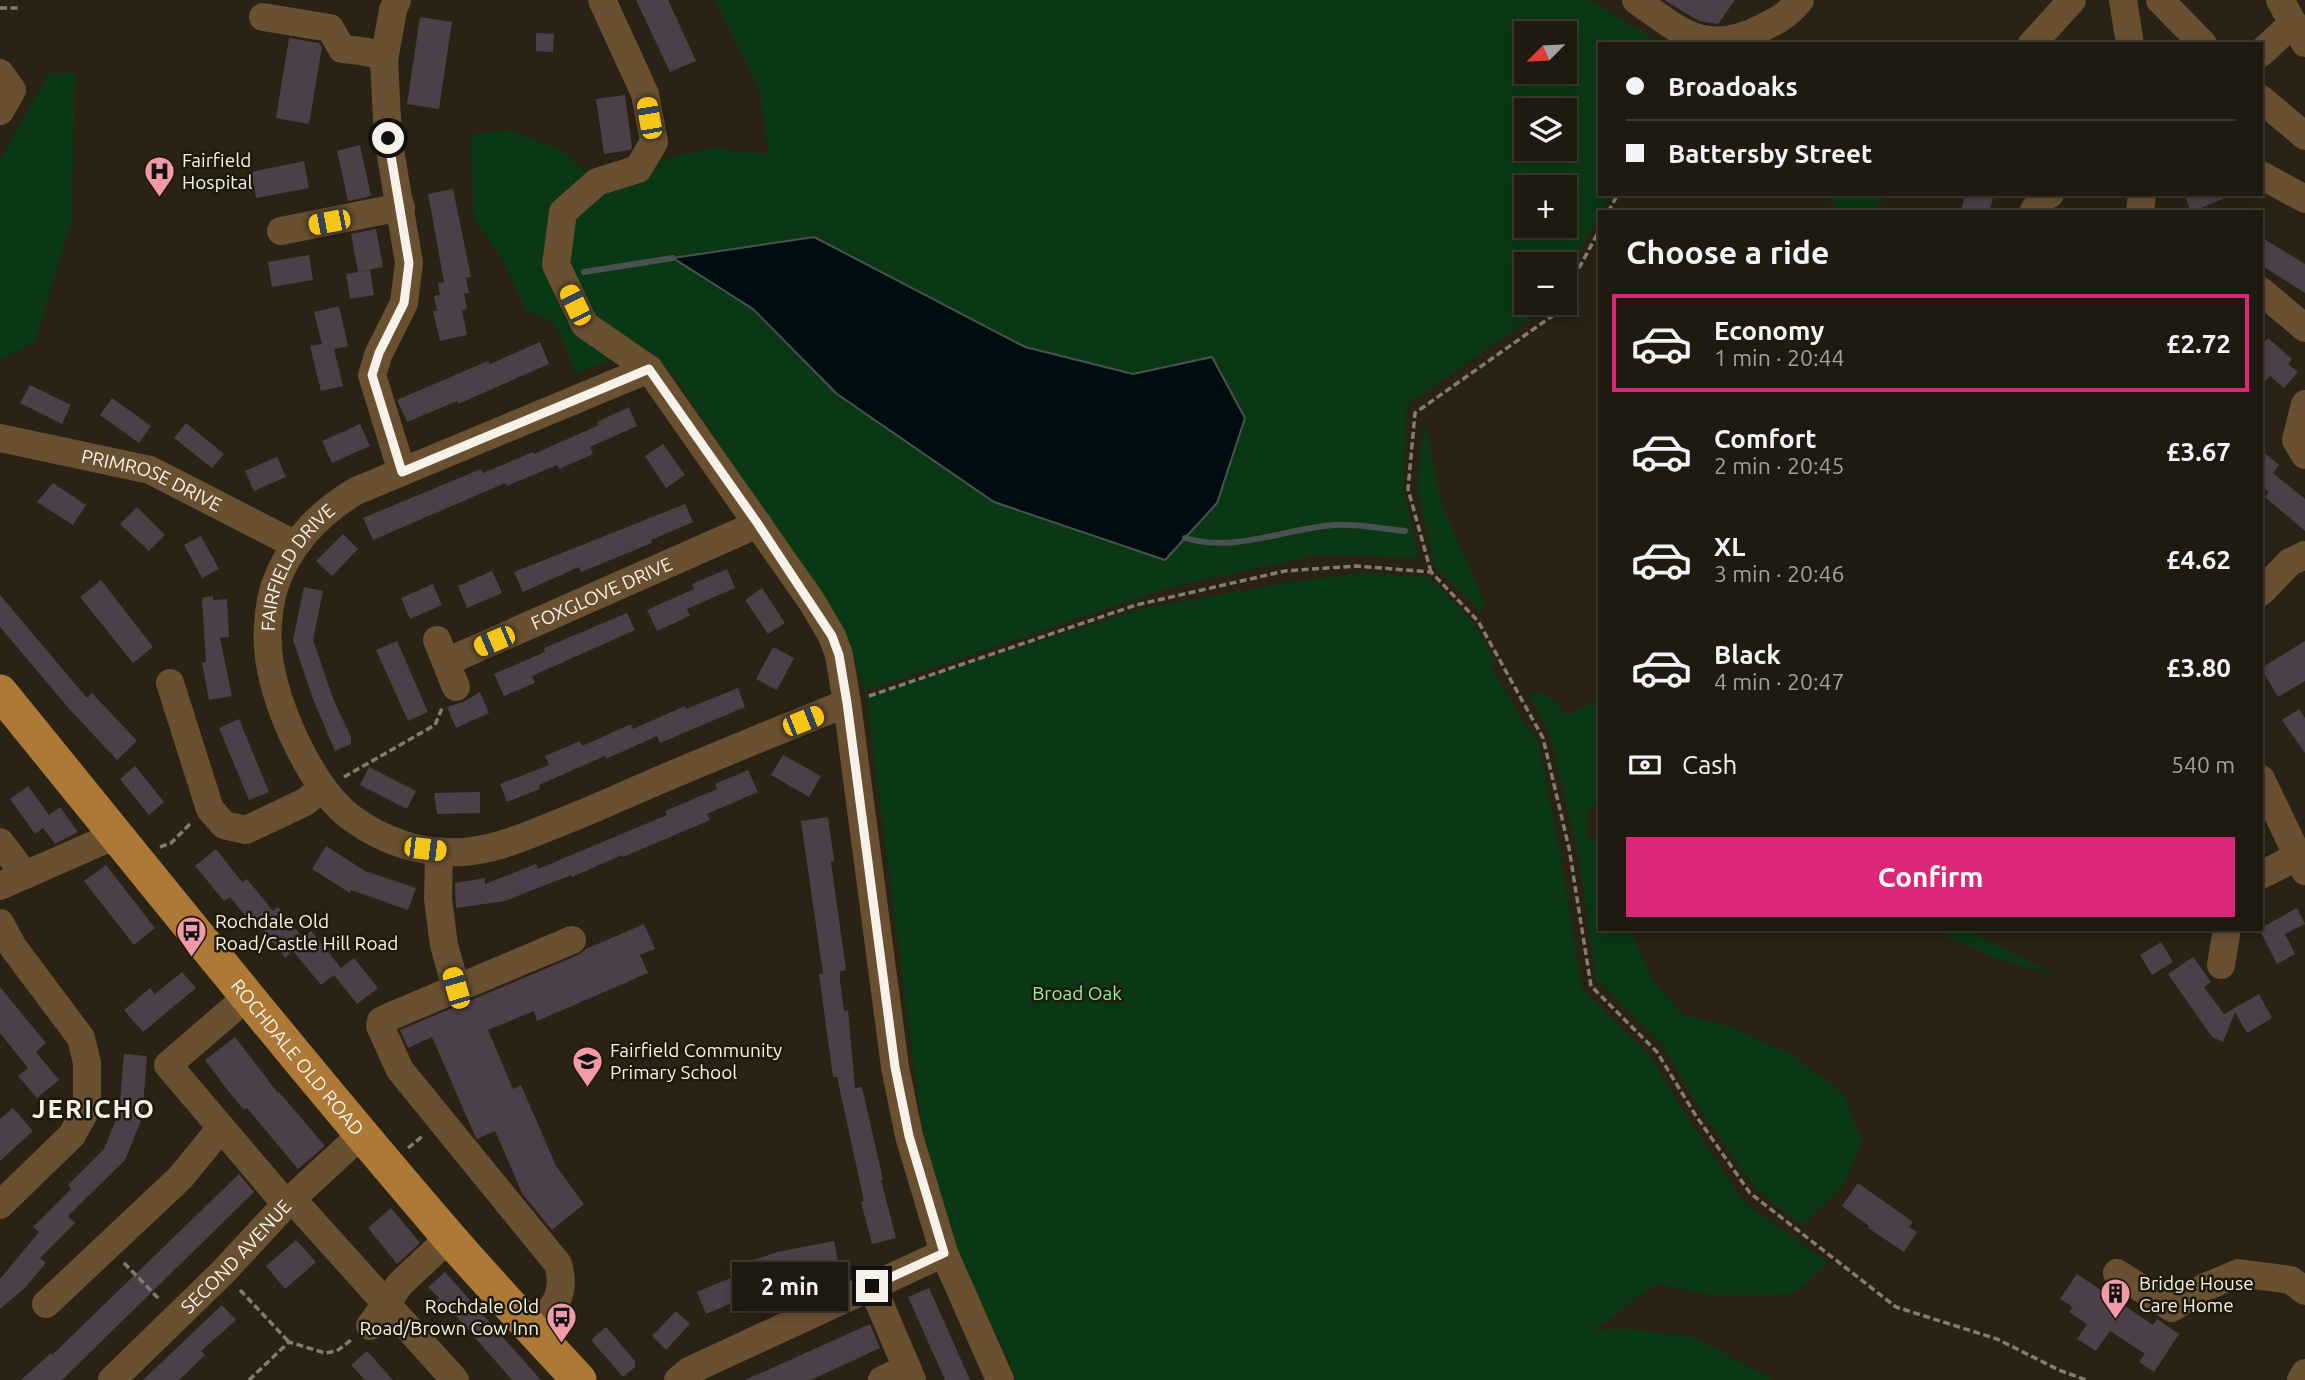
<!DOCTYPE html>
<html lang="en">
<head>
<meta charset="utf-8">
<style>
  :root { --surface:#1f1a10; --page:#272319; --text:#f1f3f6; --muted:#a1a19f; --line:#3c3830; --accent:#db2777 }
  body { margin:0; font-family:Ubuntu,sans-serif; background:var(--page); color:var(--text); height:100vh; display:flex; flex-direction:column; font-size:26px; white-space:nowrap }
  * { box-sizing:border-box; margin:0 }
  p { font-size:23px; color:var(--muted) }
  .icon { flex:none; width:38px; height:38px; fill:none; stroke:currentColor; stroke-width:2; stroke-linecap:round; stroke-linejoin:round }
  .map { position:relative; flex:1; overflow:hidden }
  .side { position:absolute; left:1598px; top:210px; width:665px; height:721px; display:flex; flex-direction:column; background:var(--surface); border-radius:0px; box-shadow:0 4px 10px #0003,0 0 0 2px var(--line) }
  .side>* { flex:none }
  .banner { position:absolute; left:1598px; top:42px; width:665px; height:154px; border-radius:0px; box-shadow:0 4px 10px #0003,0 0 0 2px var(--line); display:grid; align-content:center; height:154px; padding:0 28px; background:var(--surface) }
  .needle { width:46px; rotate:246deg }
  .tools { position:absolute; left:1514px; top:21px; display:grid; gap:14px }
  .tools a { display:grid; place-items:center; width:63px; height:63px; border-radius:0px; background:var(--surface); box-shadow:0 4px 10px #0003,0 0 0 2px var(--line); font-size:35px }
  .end { position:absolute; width:32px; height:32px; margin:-16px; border:9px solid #f7f2e9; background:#111; box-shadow:0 0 0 4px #111 }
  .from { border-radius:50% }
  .bubble { position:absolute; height:49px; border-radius:0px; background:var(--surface); box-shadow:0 4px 10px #0003,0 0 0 2px var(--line); font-size:23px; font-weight:600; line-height:49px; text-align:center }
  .car { position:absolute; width:21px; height:42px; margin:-21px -10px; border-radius:9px; box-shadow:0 0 5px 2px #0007; background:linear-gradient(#f5c518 24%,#345 0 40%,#f5c518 0 76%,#345 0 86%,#f5c518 0) }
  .banner b { display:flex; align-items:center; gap:24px; height:66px; font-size:26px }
  .banner b+b { border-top:2px solid var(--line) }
  .banner i { width:18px; height:18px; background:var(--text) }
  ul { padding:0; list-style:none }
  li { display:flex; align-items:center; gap:21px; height:98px; margin:0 14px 10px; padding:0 14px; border:4px solid transparent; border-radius:0px }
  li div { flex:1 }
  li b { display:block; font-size:26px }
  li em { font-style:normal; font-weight:600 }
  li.selected { border-color:var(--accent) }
  li>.icon { width:63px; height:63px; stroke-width:1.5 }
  h2 { padding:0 28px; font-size:32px; line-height:84px }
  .pay { display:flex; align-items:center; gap:18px; height:77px; padding:0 28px; font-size:26px }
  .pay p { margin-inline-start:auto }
  .primary-button { display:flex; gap:14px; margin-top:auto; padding:14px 28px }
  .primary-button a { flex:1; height:80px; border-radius:0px; background:var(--accent); color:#fff; font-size:28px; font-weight:600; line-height:80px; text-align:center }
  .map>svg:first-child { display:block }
  .green { fill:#0a3814; fill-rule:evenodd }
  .water { fill:#000d10; stroke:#4a5251; stroke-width:2 }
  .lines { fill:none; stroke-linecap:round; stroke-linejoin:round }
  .stream { stroke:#4a5251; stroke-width:6 }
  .building { fill:#4d3f48 }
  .path { stroke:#827c71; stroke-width:3.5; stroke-dasharray:7 3.5; stroke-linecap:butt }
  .minor { stroke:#685031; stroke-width:28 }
  .major { stroke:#ac7a36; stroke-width:35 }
  .route { stroke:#f7f2e9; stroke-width:9 }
  .labels { text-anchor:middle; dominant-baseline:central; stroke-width:5; stroke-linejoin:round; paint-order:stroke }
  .poi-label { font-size:19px; fill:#f7f2e9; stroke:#1f190c; text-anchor:start }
  .street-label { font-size:19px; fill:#f7f2e9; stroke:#1f190c }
  .park-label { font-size:19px; fill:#91f59d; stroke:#1f190c }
  .district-label { font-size:26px; font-weight:bold; letter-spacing:2px; fill:#f7f2e9; stroke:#1f190c }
</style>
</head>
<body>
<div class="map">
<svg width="2305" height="1380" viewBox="0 0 2305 1380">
  <rect width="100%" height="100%" fill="#292215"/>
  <g class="green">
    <path d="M715,0H1590L1662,44H1600V194H1610L1565,277L1564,264H1526V303H1551L1549,306L1407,405L1403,488L1419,558L1318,555L1167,588L865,691L845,632L674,376L652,353L626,341L589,319L562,266L570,217L599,189L640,179L661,159L715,148L769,154L759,89ZM1526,33H1564V72H1526ZM1526,110H1564V149H1526ZM1526,187H1564V226H1526ZM814,237L1025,347L1133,374L1212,358L1165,560L837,394L753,309L674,258Z"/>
    <path d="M49,73H75L72,219L35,342L0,360V160Z"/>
    <path d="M509,130L559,149L594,178L551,266L619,357L576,374L556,324L526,310L501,257L474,219L470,135Z"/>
    <path d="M1826,194H1887L1872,212H1839Z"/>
    <path d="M1424,420L1442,505L1485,604L1482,612L1435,568L1417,490Z"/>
    <path d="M1362,573L1430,577L1475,625L1494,659L1490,664L1526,726L1538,741L1559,846L1582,989L1650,1056L1690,1121L1745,1203L1828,1263L1794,1294L1719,1296L1656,1284L1595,1330L1629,1329L1694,1337L1773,1380H1016L1008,1358L951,1243L921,1120L866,696L1140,609L1292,582Z"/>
    <path d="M1542,692L1568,715L1599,700V802L1588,811L1586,836L1599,843L1600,929H1630L1652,979L1683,1015L1732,1027L1792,1055L1844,1094L1862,1142L1843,1187L1802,1226L1755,1188L1701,1111L1663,1046L1596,980L1580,864L1550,734L1530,696Z"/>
    <path d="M1933,929H1964L2062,978L1992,957Z"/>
  </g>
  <path class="water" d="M814,237L1025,347L1133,374L1212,357L1245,418L1217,503L1165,560L994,502L837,394L753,309L673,258Z"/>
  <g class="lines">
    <g class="stream">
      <path d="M584,272L673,258"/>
      <path d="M1185,538C1235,553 1283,529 1334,525C1357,523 1382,529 1405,531"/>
    </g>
  </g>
  <g class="building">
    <path d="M636,0H668L696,61L670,72Z"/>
    <path d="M1664,0H1735L1718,24L1699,21Z"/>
    <path d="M420,17L452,22L439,109L407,104Z"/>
    <path d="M536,33L554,34L553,52L536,51Z"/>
    <path d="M289,38L319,43L322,47L309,124L276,118Z"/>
    <path d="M625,95L632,147L630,150L604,154L596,99Z"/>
    <path d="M360,145L371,196L348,201L337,151Z"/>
    <path d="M304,161L309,188L256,198L251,172Z"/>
    <path d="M453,189L471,277L466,278L469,293L464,294L467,309L462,310L467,335L440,341L433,311H437L434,296L440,295L438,283L444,282L428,194Z"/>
    <path d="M1965,194H1994L1989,212H1961Z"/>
    <path d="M2184,194H2235L2191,212Z"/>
    <path d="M376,229L383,267L358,272L351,234Z"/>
    <path d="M2261,237L2305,264V293L2261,265Z"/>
    <path d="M309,255L313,280L272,287L268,262Z"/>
    <path d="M370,270L374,295L350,299L346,274Z"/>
    <path d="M339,306L348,346L334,349L343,386L321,391L310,346L322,344L314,312Z"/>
    <path d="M2268,338L2292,359L2288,364L2298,372L2284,388L2270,376L2261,386V346Z"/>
    <path d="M540,342L549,364L458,404L457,401L407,422L397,400L488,361L490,364Z"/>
    <path d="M30,385L71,405L62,424L20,403Z"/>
    <path d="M112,398L151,426L139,443L100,415Z"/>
    <path d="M629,407L637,426L590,447L593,454L559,469L557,465L507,486L505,483L373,540L363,518L481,469L483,473L533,452L534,454L599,425L597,422Z"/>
    <path d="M186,423L224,454L212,468L174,438Z"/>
    <path d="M360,424L370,446L332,463L322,441Z"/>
    <path d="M663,444L685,475L666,488L645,456Z"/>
    <path d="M2261,450L2279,465L2273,473L2305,499V531L2265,497L2269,492L2261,487Z"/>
    <path d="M277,457L286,477L254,491L245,471Z"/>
    <path d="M53,483L86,505L73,525L37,502Z"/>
    <path d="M685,504L693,522L651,540L652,543L581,572L579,567L523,592L514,572Z"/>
    <path d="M137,507L165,535L149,551L120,524Z"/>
    <path d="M343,534L358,549L332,576L316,561Z"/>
    <path d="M201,536L219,569L202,578L184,545Z"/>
    <path d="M727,569L735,588L687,609L690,616L657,631L647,610L694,589L692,584Z"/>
    <path d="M492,571L502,593L467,608L458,586Z"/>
    <path d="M101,580L153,647L133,663L80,597Z"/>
    <path d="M433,584L442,605L410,619L401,598Z"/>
    <path d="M304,587L323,591L313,640L334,701L351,737V744L335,751L313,699L293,640Z"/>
    <path d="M762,588L785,623L768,634L745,600Z"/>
    <path d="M0,595L87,698L92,693L137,741L117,760L72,712L0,627Z"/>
    <path d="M213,596V600L227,599L229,637L220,638L232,696L209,700L202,663L206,662L202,598Z"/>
    <path d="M627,613L635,630L532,676L535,683L504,696L494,674L545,652L544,648Z"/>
    <path d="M397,641L428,712L408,721L376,650Z"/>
    <path d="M2305,641V681L2278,697L2261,668Z"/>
    <path d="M773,647L794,658L777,690L756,679Z"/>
    <path d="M738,688L745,707L660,743L657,736L606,759L605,756L539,785L540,789L507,802L500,784L549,765L545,756L580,741L582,746L631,724L633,729L685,706L686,709Z"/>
    <path d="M480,692L489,713L456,728L447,707L463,702Z"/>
    <path d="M2299,709L2305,718V753L2282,720Z"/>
    <path d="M239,719L269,792L249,800L219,728Z"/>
    <path d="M783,755L821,776L809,797L771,775Z"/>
    <path d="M135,766L164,802L149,815L120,779Z"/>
    <path d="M369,767L416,791L407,809L360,785Z"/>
    <path d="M748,770L758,792L707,814L710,820L623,857L622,855L572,877L571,875L505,901L456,908L455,883L485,878V884L536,864L538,869L667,815L665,811L717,789L715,784Z"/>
    <path d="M28,786L49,815L60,807L78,832L55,844L43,828L35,834L10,799Z"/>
    <path d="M480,792V813L437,814L434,793Z"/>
    <path d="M828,817L834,861L831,862L846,970L840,971V980L844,1011L848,1010L855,1088L862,1087L883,1180H881L896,1238L872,1244L861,1202L864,1201L837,1077H833L819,974H823L801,821Z"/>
    <path d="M326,846L365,871L416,888L408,910L351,890L350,893L312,869Z"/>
    <path d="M216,849L242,882L247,879L273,911L278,907L303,938L311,931L341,968L354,958L378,988L357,1004L334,975L321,985L293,951L285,958L260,926L256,929L230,897L224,901L195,866Z"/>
    <path d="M106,865L155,928L134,945L84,881Z"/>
    <path d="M2297,908L2305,924L2285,934L2295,954L2277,964L2259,929Z"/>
    <path d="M644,924L655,949L640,955L648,973L537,1021L534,1011L488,1030L513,1089L521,1085L556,1166L584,1204L552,1230L523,1195L495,1131L477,1139L475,1136L432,1037L408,1048L400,1030L578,955L586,949Z"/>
    <path d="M2161,942L2173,962L2152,975L2140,955Z"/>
    <path d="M2193,957L2211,982L2204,987L2224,1014L2259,994L2272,1018L2247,1033L2235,1012L2223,1042L2212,1037L2168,974Z"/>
    <path d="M182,972L196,988L143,1032L124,1010L150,988L155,994Z"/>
    <path d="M0,987L46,1043L36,1052L59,1080L37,1098L18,1076L28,1068L0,1033Z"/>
    <path d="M235,1037L278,1093L279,1092L325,1146L298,1169L247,1108L244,1110L229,1092L205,1060Z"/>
    <path d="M124,1054L147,1056L142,1118L125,1160L68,1216L75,1223L40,1258L46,1263L25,1288L0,1309V1279L39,1232L33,1227L71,1189L68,1185L104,1149L119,1112Z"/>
    <path d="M13,1108L33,1131L0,1161V1119Z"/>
    <path d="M239,1174L254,1192L62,1380H21L51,1353L52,1355Z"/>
    <path d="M1858,1183L1913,1222L1909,1227L1917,1232L1904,1252L1868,1228L1869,1226L1842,1206Z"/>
    <path d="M391,1208L420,1243L397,1264L368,1228Z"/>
    <path d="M296,1240L316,1262L285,1289L266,1266Z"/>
    <path d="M834,1241L838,1261L784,1273V1275L735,1291L739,1300L706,1314L697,1292L745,1272L742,1264L777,1252Z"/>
    <path d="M445,1272L541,1380H512L450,1309L442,1315L432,1304L439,1298L428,1287Z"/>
    <path d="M2077,1274L2153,1325L2157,1319L2179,1334L2154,1372L2139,1362L2145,1354L2110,1331L2096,1351L2077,1339L2087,1324L2069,1312L2073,1307L2060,1299Z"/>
    <path d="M929,1288L970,1380H945L908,1297Z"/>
    <path d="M222,1305L236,1320L201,1351L205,1355L179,1380H143Z"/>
    <path d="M676,1311L690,1324L666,1350L652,1336Z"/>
    <path d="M870,1324L880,1348L811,1380H745Z"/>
    <path d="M606,1327L635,1361V1367L623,1377L591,1340Z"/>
    <path d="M367,1351L393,1380H365L351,1365Z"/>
  </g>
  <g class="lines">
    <g class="path">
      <path d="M0,8H20"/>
      <path d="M1608,212L1618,194"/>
      <path d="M1564,296L1600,229"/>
      <path d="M1431,572L1408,489L1415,413L1555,314L1561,303"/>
      <path d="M869,696L1136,605L1285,571L1356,566L1431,572L1478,621L1543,738L1569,848L1591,986L1657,1052L1696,1116L1750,1193L1896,1307L1997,1339L2059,1370L2086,1380"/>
      <path d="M344,777L435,725L443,706"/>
      <path d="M160,847L171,843L192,822"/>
      <path d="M408,1148L424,1135"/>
      <path d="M124,1263L160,1300"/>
      <path d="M240,1290L289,1342"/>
      <path d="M249,1380L289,1342L325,1353L337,1351L351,1340"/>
    </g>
    <g class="minor">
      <path d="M602,0L645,94L654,142L638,169L597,182L563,212L556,265L585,325L649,369"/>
      <path d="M1636,0C1681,32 1704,56 1760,29C1778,20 1787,16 1800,0"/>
      <path d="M2123,0L2130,44"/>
      <path d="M2160,0L2203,44"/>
      <path d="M2280,0L2293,23"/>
      <path d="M263,17L330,28L342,49C356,51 374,50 384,60L388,138L409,263L404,303L379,353L372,375L402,472"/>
      <path d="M2032,44L2072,0"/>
      <path d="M2261,53L2293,23L2305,43"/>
      <path d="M384,60L393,10L397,0"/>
      <path d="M0,73L12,90L0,111"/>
      <path d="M2261,99L2305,136"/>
      <path d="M2261,175L2305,199"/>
      <path d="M2033,212L2042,198L2050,194"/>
      <path d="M2140,212L2142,194"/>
      <path d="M281,231L401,207"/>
      <path d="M2261,291L2305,328"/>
      <path d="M2305,404L2296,440L2305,455"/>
      <path id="s1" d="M0,438L150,470L294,544"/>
      <path d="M2261,592L2290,562L2305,555"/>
      <path d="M437,640L456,687"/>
      <path id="s2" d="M446,662L758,524"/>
      <path d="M170,683L210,809L224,825L246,830L305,802L323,788"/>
      <path id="s3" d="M847,703C775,732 703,761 632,792C601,806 570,819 539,831C514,841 490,850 463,852C423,854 385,842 353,819C312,790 276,708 269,658C266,635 268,606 275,585C290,543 319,513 356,491L649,369L812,602L832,636L839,655L847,703L895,1067L909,1136L944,1253L1000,1380"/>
      <path d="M2261,779L2305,871"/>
      <path d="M0,842L25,875"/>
      <path d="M439,851L438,899L444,945L456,988"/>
      <path d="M2261,875L2297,857"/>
      <path d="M0,886L116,835"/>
      <path d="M0,923L13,947L81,1038L87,1063V1099L83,1115L72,1135L0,1205"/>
      <path d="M2221,965L2227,929"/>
      <path d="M248,996L168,1065L286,1204"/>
      <path d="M292,1199L455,1380"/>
      <path d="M2117,1273L2172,1308L2205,1287L2239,1273L2291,1280L2305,1291"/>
      <path d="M872,1286L912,1380"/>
      <path d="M46,1304L180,1178L221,1128"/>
      <path d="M370,1326L400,1284L449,1238"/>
      <path d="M532,1329C554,1308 567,1295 558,1264L400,1070L380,1026L381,1021L389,1017L572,940"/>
      <path id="s4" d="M112,1380L223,1272L286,1204L362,1134"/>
      <path d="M678,1380L689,1371L944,1253"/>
      <path d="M882,1380L907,1368"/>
      <path d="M2301,1380L2305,1373"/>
    </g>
    <path class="major" id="s5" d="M0,692C148,874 294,1057 447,1235C490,1285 535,1332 579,1380"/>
  </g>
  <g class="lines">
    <path class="route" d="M388,138L409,263L404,303L379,353L372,375L402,472L649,369L758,524L832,636L839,655L847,703L895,1067L909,1136L944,1253L872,1286"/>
  </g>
  <defs>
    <symbol id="hospital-pin" viewBox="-11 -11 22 30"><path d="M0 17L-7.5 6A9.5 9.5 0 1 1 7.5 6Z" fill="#f39aa9" stroke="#1f190c"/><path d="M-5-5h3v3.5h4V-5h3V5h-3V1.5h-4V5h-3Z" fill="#111"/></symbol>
    <symbol id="bus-pin" viewBox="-11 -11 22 30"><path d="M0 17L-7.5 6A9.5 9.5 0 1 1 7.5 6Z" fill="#f39aa9" stroke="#1f190c"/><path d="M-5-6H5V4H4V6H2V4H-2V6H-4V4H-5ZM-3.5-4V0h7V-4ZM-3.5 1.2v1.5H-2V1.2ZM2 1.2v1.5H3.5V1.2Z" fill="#111"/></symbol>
    <symbol id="school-pin" viewBox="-11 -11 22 30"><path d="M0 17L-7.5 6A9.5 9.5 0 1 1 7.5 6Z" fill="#f39aa9" stroke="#1f190c"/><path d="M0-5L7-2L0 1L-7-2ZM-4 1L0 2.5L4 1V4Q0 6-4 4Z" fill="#111"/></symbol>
    <symbol id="building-pin" viewBox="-11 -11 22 30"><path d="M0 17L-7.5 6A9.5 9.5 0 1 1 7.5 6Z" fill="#f39aa9" stroke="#1f190c"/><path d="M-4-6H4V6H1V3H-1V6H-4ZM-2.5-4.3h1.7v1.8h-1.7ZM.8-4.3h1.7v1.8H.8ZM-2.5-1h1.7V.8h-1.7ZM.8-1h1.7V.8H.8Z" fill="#111"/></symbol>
  </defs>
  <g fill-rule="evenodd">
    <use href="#hospital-pin" x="142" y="154" width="35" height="47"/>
    <use href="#bus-pin" x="174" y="914" width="35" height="47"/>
    <use href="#school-pin" x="570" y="1044" width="35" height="47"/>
    <use href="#building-pin" x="2098" y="1276" width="35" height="47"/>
    <use href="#bus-pin" x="544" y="1300" width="35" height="47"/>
  </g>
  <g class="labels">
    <g class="poi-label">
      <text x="182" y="160">Fairfield<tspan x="182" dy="22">Hospital</tspan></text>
      <text x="215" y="921">Rochdale Old<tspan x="215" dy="22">Road/Castle Hill Road</tspan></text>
      <text x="610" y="1050">Fairfield Community<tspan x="610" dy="22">Primary School</tspan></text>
      <text x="2139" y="1283">Bridge House<tspan x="2139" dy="22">Care Home</tspan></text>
      <text x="539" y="1306" text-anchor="end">Rochdale Old<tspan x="539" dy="22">Road/Brown Cow Inn</tspan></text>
    </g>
    <g class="street-label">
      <text stroke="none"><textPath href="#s1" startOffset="158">PRIMROSE DRIVE</textPath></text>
      <text stroke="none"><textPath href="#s3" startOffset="814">FAIRFIELD DRIVE</textPath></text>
      <text stroke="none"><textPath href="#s2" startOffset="170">FOXGLOVE DRIVE</textPath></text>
      <text stroke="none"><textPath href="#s5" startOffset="471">ROCHDALE OLD ROAD</textPath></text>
      <text stroke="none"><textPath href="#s4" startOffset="175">SECOND AVENUE</textPath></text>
    </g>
    <g class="park-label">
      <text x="1077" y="993">Broad Oak</text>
    </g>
    <g class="district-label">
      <text x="94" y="1108">JERICHO</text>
    </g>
  </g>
</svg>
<div class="tools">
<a><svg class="needle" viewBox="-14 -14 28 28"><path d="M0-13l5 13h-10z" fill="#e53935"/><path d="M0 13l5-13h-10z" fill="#a1a19f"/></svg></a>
<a><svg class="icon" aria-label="layers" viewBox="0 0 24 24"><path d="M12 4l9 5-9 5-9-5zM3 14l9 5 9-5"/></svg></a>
<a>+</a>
<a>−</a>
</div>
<i class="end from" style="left:388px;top:138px"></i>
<i class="end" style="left:872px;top:1286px"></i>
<div class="bubble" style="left:732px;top:1262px;width:116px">2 min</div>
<i class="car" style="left:649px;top:118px;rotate:350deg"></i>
<i class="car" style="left:329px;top:222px;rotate:259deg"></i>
<i class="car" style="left:575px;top:305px;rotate:334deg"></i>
<i class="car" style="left:494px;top:641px;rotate:247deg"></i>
<i class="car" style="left:803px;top:721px;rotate:68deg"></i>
<i class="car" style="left:425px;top:849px;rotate:97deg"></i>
<i class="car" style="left:456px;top:988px;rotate:344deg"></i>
<div class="banner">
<b><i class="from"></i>Broadoaks</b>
<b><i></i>Battersby Street</b>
</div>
<section class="side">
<h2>Choose a ride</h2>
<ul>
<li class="selected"><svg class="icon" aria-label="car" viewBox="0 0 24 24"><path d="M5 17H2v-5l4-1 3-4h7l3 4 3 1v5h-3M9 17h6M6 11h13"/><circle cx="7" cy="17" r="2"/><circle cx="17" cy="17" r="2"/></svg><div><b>Economy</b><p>1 min · 20:44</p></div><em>£2.72</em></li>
<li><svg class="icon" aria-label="car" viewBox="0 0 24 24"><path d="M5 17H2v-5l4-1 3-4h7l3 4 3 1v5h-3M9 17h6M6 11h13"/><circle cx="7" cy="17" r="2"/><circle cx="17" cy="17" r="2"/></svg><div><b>Comfort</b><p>2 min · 20:45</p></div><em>£3.67</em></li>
<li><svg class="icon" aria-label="car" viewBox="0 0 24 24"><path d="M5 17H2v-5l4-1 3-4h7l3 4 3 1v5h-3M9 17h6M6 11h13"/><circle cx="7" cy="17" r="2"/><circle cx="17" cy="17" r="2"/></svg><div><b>XL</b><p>3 min · 20:46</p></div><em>£4.62</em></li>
<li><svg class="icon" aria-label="car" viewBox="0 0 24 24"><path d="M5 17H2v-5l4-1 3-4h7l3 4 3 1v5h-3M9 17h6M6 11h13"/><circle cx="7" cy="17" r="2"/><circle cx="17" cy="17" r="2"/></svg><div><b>Black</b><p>4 min · 20:47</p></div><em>£3.80</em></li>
</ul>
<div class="pay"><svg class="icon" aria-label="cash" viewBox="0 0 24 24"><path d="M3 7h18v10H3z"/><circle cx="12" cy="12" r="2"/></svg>Cash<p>540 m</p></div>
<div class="primary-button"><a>Confirm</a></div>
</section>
</div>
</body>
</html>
